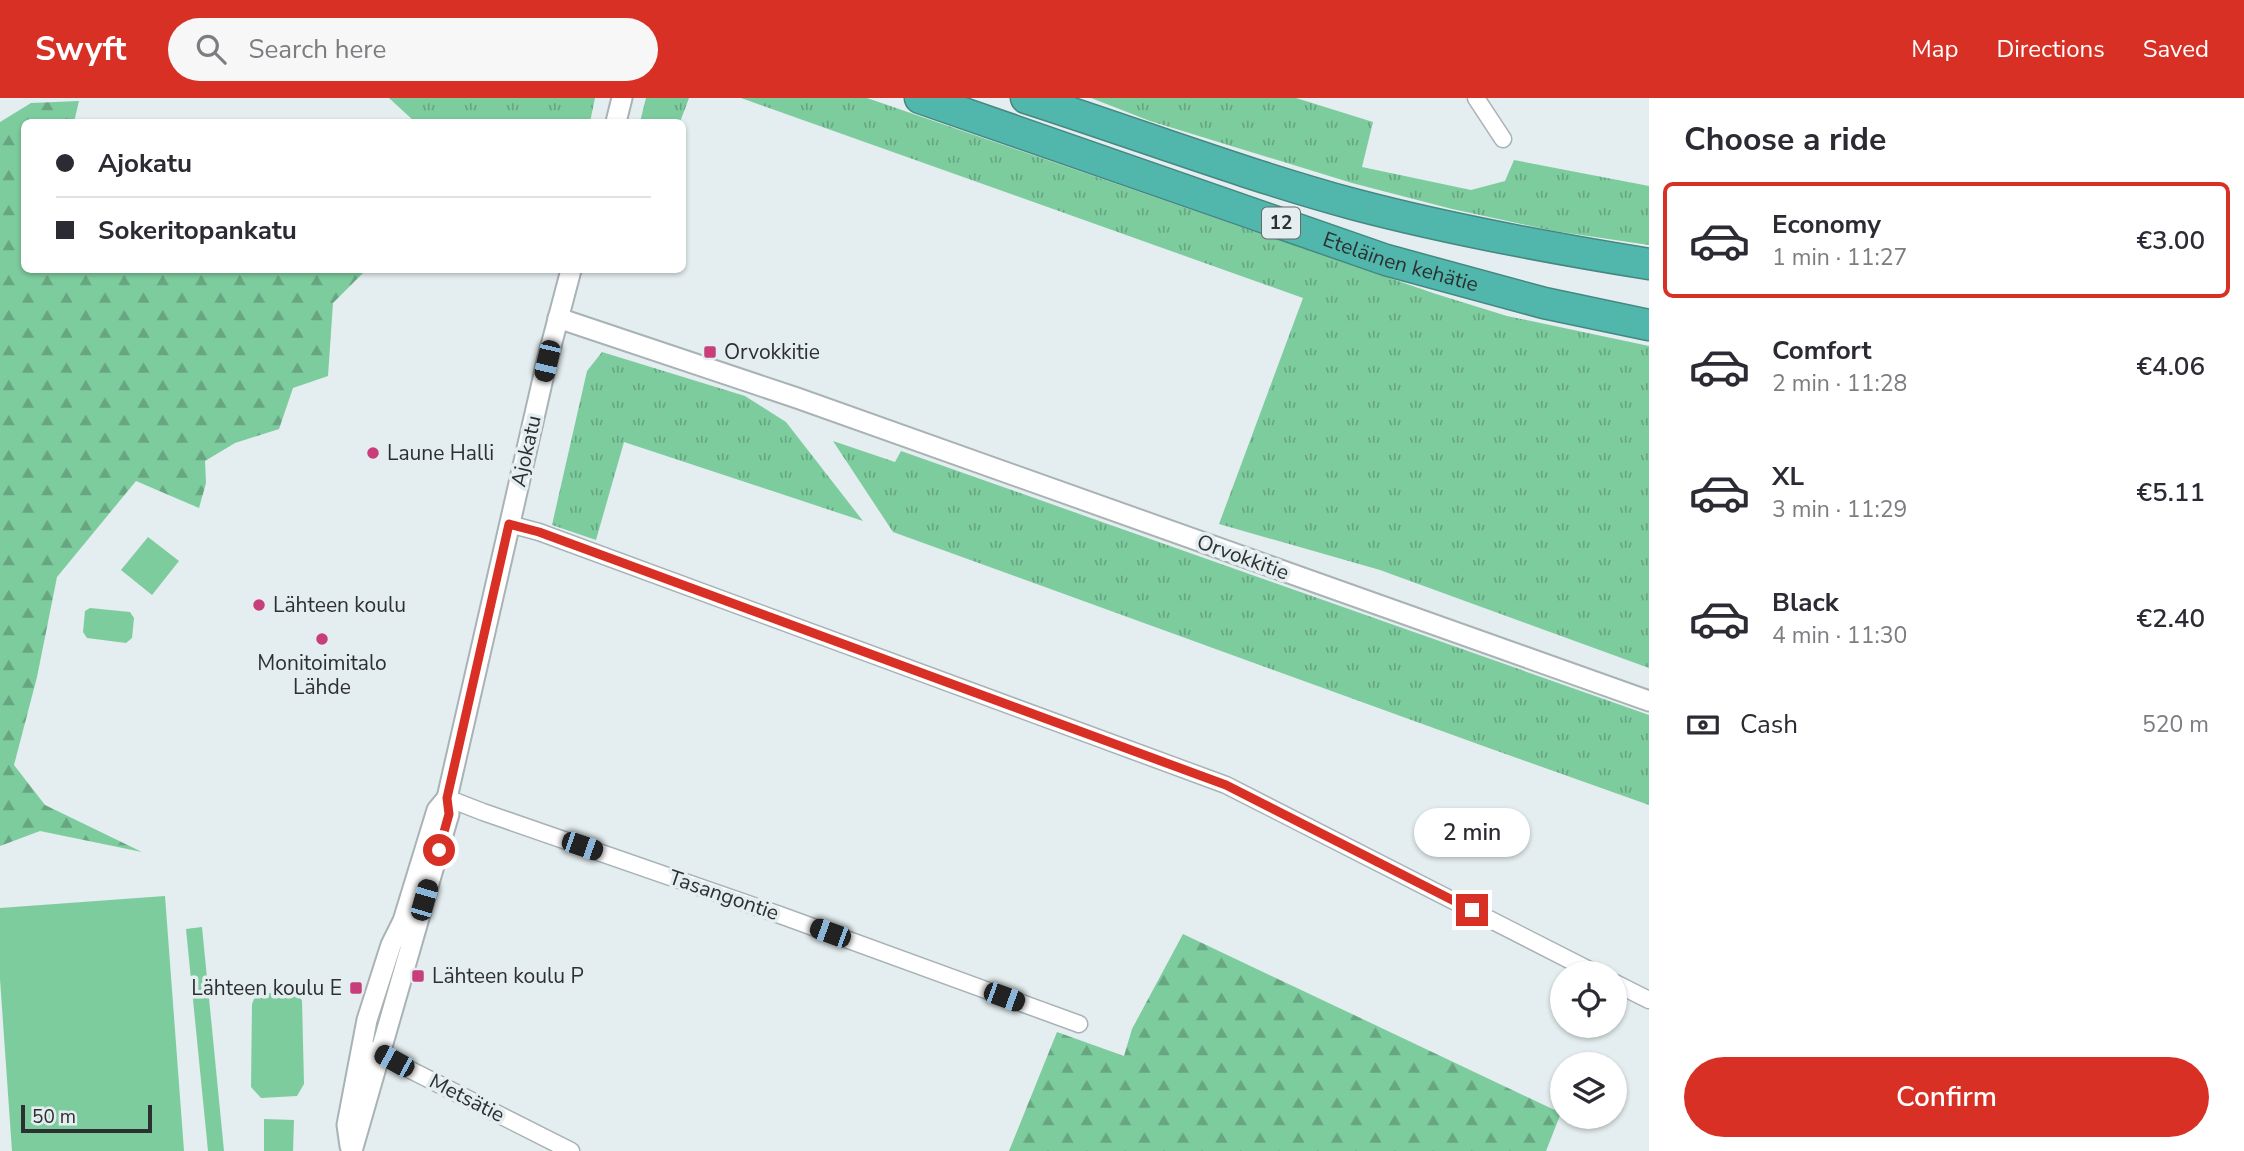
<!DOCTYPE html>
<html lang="en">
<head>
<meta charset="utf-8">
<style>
  :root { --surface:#fff; --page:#f7f7f7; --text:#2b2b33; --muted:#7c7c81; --line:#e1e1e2; --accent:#d93025 }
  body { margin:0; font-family:"Nunito Sans",sans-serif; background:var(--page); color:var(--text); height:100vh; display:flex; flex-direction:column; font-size:26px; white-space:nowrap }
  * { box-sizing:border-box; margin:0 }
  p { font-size:23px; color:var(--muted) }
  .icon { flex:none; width:38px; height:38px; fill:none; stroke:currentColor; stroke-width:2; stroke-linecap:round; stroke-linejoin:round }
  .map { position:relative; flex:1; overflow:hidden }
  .details { display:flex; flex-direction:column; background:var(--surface); width:595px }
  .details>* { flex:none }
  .hud { position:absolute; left:21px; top:21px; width:665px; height:154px; border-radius:10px; box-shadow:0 2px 5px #0004; display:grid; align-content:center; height:154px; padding:0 35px; background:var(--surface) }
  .tools { position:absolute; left:1550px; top:863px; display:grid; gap:14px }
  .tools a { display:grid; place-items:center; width:77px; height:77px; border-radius:50%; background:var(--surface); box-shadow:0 2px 5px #0004; font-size:35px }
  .scale { position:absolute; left:21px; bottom:18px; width:131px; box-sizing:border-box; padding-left:7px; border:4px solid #2d3031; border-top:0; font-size:19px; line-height:24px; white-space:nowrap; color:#2d3031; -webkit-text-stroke:5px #e4edef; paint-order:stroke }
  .end { position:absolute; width:32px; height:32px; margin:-16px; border:9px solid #d93025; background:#fff; box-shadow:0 0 0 4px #fff }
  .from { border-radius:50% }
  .bubble { position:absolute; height:49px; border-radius:24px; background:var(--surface); box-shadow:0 2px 5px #0004; font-size:23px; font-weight:600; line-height:49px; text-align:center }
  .car { position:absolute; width:21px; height:42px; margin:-21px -10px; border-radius:9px; box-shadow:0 0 5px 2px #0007; background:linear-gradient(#222 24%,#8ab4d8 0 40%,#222 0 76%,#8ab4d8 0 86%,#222 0) }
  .hud b { display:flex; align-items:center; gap:24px; height:66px; font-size:26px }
  .hud b+b { border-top:2px solid var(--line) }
  .hud i { width:18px; height:18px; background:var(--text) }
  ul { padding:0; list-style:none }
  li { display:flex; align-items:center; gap:21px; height:116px; margin:0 14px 10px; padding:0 21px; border:4px solid transparent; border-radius:10px }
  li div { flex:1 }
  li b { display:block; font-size:26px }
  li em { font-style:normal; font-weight:600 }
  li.current { border-color:var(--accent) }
  li>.icon { width:63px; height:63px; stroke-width:1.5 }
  h2 { padding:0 35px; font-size:32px; line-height:84px }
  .pay { display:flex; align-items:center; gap:18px; height:77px; padding:0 35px; font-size:26px }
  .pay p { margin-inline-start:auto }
  .cta { display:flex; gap:14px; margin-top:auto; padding:14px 35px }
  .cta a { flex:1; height:80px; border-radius:42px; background:var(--accent); color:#fff; font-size:28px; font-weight:600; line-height:80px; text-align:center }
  header { display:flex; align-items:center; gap:42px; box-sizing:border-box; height:98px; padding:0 35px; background:var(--accent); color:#fff }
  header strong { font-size:33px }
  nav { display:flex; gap:38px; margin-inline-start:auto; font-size:24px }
  .search { width:490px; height:63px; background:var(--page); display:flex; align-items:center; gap:18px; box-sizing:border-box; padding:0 24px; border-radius:38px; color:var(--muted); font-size:26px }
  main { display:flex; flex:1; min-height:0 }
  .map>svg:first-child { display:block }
  .grass { fill:url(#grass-tufts) }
  .forest { fill:url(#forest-firs) }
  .park { fill:#7dcc9e }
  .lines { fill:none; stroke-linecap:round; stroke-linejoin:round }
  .minor-casing { stroke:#a9b2b4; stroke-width:19 }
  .tertiary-casing { stroke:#a9b2b4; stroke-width:23 }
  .motorway-casing { stroke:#448881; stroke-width:33 }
  .minor { stroke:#fff; stroke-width:16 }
  .tertiary { stroke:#fff; stroke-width:19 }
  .motorway { stroke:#51b7ac; stroke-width:30 }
  .route { stroke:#d93025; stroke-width:9 }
  .poi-dot { fill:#c73e7b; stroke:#e4edef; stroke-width:2.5 }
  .labels { text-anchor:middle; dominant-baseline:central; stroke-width:7; stroke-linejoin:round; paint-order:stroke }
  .shield { fill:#e4edef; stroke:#64696a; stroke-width:2 }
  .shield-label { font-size:19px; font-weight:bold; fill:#2d3031 }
  .street-label { font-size:21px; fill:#2d3031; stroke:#e4edef }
  .poi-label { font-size:21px; fill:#2d3031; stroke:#e4edef; text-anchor:start }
</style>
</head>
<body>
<header>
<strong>Swyft</strong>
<div class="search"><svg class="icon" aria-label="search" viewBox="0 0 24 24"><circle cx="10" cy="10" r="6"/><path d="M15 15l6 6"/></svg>Search here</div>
<nav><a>Map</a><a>Directions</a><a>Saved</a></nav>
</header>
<main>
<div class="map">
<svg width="1649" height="1053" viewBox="0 0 1649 1053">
  <defs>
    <pattern id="grass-tufts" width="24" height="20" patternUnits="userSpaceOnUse" patternTransform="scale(1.75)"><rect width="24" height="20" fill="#7dcc9e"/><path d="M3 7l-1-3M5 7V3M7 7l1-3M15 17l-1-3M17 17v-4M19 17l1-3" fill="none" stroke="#67a681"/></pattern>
    <pattern id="forest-firs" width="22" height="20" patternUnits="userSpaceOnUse" patternTransform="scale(1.75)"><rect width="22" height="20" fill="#7dcc9e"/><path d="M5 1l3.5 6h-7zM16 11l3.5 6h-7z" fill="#67a681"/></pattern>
  </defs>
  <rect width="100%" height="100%" fill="#e4edef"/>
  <g class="grass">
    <path d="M389,0H595L590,24H415Z"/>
    <path d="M646,0H689L680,24H640Z"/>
    <path d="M741,0H867L1436,196L1507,218L1649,248V570L1380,472L1219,426L1303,200Z"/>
    <path d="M1091,0H1296L1373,24L1362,69L1471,92L1505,83L1514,62L1649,88V147L1554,133L1452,111L1352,85L1150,23Z"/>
    <path d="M602,254L745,298L786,324L863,423L624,344L596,442L552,427L587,273Z"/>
    <path d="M833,343L895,364L901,353L1649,617V707L1486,649L893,434Z"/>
  </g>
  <g class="forest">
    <path d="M79,3L74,24H24V172H366L333,205L328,278L293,290L279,331L235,345L205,363L206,385L199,410L136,383L57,479L37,579L14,667L45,707L142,754L40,733L0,748V24L31,5Z"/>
    <path d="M1183,836L1561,1015L1546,1053H1009L1057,934L1124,958L1132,931Z"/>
  </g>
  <g class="park">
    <path d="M148,439L179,463L152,497L121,472Z"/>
    <path d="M90,510L130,514L134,520L132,540L126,545L87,540L83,534L85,513Z"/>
    <path d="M165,798L184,1053H12L0,881V810Z"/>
    <path d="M202,829L224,1053H208L186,831Z"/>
    <path d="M263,895H291L300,899L302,903L304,986L297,998L261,1000L251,989L252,906L254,901Z"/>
    <path d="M264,1021L294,1022L293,1053H264Z"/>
  </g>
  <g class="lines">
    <defs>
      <g id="minor">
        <path d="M1476,0L1503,41"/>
        <path d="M509,426L539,434L1226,687L1595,875"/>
        <path d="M447,700L483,714L780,817L1079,926"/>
        <path d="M1615,885L1649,902"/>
        <path d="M371,952L571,1053"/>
      </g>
      <g id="tertiary">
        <path d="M616,24L622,0"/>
        <path d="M558,220L797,300L1649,603"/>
        <path d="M350,1048L347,1027L367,922L391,847L403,823L437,712L447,700"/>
        <path d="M352,1053L446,726L449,716L447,700L547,263L571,172"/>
      </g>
      <g id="motorway">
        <path id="s1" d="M920,0L1386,162L1544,205L1649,227"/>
        <path d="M1026,0C1135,35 1243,76 1353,106C1451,132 1550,150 1649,166"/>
      </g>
    </defs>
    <use href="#minor" class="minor-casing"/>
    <use href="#tertiary" class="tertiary-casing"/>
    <use href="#motorway" class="motorway-casing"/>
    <use href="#minor" class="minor"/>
    <use href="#tertiary" class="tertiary"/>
    <use href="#motorway" class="motorway"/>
  </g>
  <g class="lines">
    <path class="route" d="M439,752L449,716L447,700L509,426L539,434L1226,687L1472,812"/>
  </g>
  <g class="poi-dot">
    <rect x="703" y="247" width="14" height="14" rx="3.5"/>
    <circle cx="373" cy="355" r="7"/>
    <circle cx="259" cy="507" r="7"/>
    <circle cx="322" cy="541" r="7"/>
    <rect x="411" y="871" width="14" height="14" rx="3.5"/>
    <rect x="349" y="883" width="14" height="14" rx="3.5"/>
  </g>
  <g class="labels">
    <rect class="shield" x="1262" y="109.5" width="38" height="31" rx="5"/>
    <g class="shield-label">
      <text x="1281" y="125">12</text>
    </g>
    <g class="street-label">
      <text stroke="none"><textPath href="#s1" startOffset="508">Eteläinen kehätie</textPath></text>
      <text transform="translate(526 353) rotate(-77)">Ajokatu</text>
      <text transform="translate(1243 459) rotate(20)">Orvokkitie</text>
      <text transform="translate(724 797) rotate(19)">Tasangontie</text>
      <text transform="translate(467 1000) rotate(27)">Metsätie</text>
    </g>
    <g class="poi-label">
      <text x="724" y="254">Orvokkitie</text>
      <text x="387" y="355">Laune Halli</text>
      <text x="273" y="507">Lähteen koulu</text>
      <text x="322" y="565" text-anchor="middle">Monitoimitalo<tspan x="322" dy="24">Lähde</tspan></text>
      <text x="432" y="878">Lähteen koulu P</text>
      <text x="342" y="890" text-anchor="end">Lähteen koulu E</text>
    </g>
  </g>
</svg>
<div class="tools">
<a><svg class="icon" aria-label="locate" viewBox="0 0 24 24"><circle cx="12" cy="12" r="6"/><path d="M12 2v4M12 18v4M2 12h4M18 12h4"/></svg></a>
<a><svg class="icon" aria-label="layers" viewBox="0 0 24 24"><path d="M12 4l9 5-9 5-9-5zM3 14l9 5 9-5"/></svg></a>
</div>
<div class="scale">50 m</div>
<i class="end from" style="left:439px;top:752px"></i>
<i class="end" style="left:1472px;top:812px"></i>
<div class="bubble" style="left:1414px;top:710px;width:116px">2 min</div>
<i class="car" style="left:547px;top:263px;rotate:193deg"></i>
<i class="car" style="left:582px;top:748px;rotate:109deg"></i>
<i class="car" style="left:424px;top:802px;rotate:16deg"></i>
<i class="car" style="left:830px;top:835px;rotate:290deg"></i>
<i class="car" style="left:1004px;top:899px;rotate:110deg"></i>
<i class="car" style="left:394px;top:963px;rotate:299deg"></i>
<div class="hud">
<b><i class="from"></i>Ajokatu</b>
<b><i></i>Sokeritopankatu</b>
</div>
</div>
<section class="details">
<h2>Choose a ride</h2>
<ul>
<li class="current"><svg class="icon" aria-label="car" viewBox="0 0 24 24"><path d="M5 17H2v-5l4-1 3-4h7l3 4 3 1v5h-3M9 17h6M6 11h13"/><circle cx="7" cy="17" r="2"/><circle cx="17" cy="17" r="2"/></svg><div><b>Economy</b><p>1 min · 11:27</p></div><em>€3.00</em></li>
<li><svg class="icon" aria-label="car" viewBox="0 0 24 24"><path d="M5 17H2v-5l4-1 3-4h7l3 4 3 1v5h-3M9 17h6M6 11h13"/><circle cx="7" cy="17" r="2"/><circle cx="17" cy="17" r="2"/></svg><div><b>Comfort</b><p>2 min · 11:28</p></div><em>€4.06</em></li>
<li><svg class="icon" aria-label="car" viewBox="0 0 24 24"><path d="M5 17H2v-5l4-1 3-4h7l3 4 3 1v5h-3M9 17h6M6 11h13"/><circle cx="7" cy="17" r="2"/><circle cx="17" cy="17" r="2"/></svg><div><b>XL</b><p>3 min · 11:29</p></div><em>€5.11</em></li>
<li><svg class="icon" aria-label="car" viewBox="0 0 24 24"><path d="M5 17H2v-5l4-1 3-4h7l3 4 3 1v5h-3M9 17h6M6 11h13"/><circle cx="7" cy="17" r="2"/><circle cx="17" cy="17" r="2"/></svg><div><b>Black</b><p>4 min · 11:30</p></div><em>€2.40</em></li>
</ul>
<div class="pay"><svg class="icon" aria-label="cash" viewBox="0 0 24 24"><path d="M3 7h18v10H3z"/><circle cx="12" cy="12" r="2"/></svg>Cash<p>520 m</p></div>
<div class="cta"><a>Confirm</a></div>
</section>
</main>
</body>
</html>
